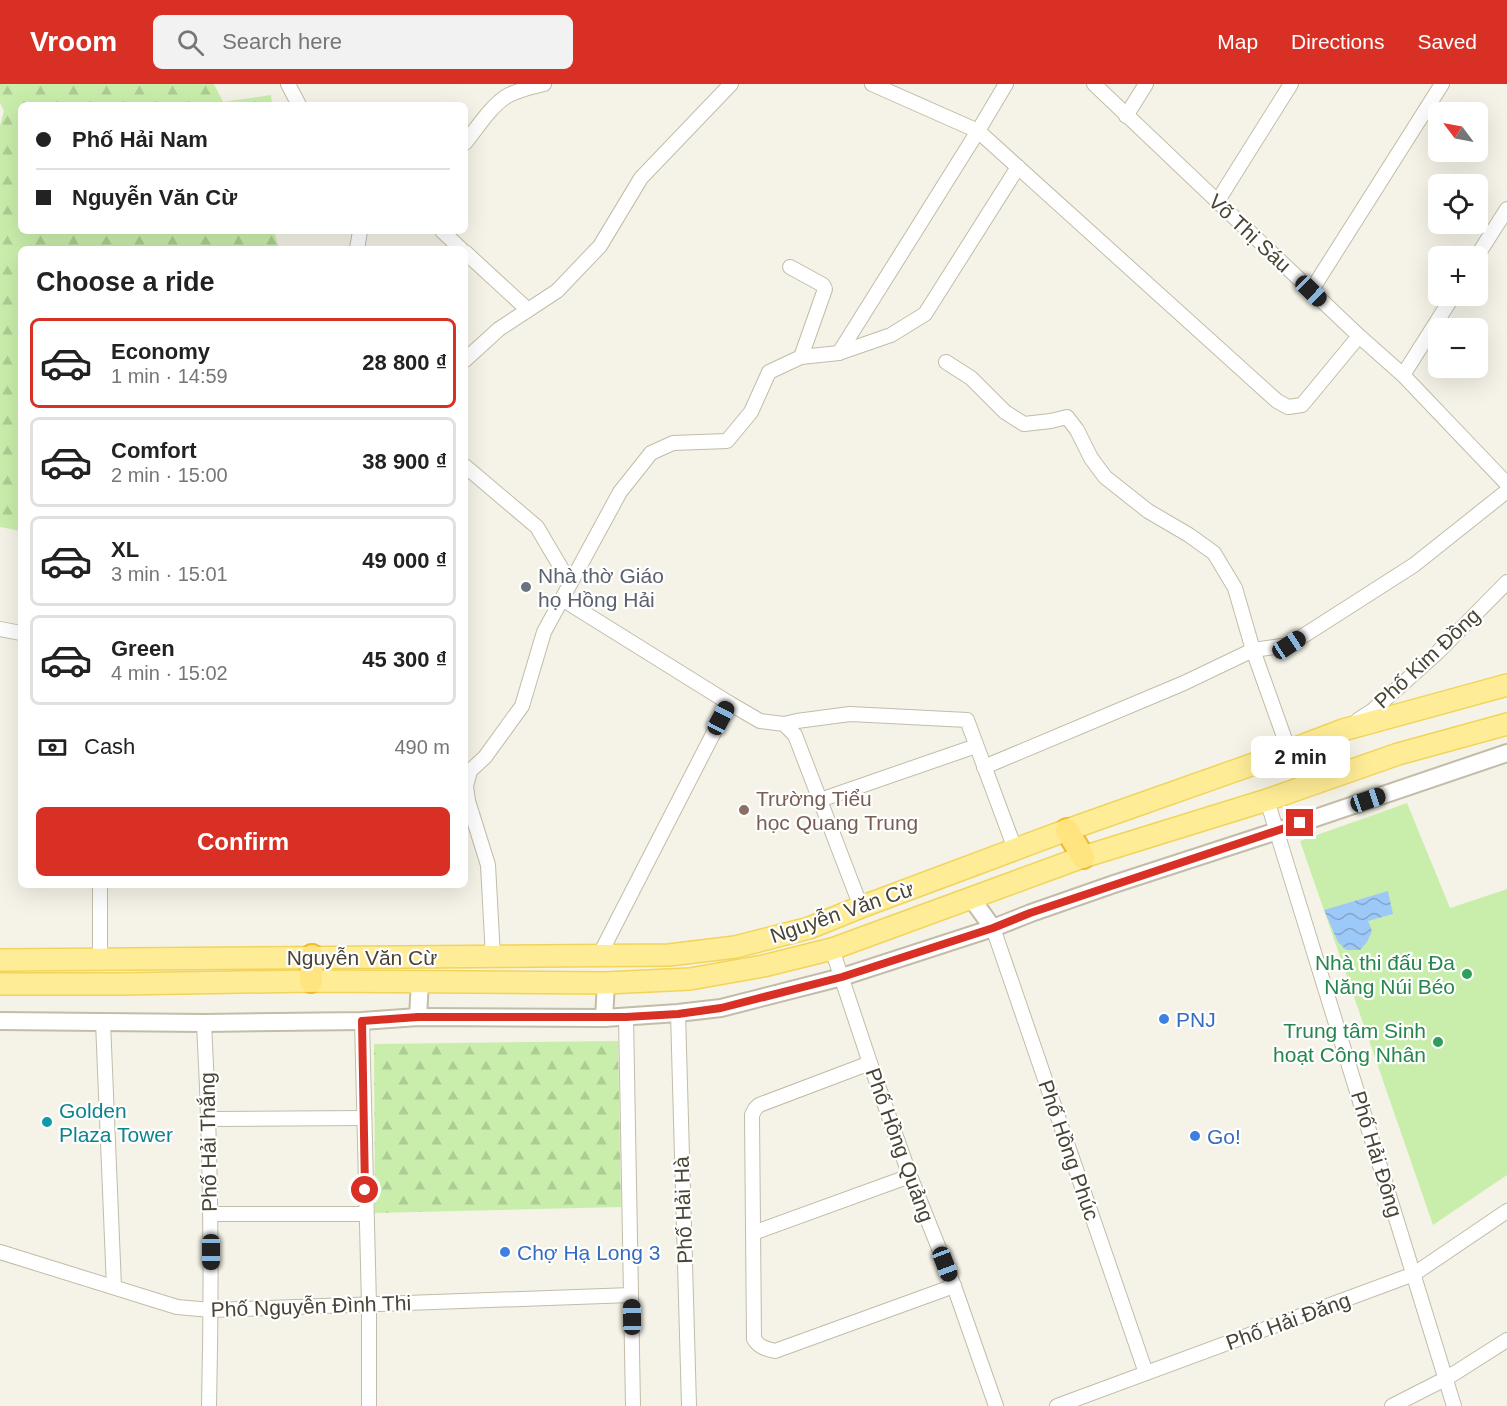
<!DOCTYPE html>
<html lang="en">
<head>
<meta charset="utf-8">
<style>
  :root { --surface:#fff; --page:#f2f2f2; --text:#222; --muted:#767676; --line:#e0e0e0; --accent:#d93025 }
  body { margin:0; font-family:Helvetica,sans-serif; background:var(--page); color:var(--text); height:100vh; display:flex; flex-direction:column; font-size:22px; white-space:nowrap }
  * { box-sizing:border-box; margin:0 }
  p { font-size:20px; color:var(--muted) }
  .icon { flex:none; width:33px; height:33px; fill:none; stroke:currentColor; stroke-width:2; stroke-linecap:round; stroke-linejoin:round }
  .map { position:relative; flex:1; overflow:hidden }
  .side { position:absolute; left:18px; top:162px; width:450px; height:642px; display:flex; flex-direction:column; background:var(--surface); border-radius:9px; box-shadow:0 6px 24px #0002 }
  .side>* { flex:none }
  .hud { position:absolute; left:18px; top:18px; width:450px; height:132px; border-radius:9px; box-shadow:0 6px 24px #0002; display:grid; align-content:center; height:132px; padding:0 18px; background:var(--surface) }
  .needle { width:39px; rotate:302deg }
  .buttons { position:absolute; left:1428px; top:18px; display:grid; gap:12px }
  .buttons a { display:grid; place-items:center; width:60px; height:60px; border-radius:9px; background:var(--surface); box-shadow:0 6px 24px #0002; font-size:30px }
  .end { position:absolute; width:27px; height:27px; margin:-14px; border:8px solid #d93025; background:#fff; box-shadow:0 0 0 3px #fff }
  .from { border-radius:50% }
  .bubble { position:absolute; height:42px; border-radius:9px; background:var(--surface); box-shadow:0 6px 24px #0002; font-size:20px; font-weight:800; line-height:42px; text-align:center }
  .car { position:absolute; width:18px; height:36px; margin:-18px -9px; border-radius:8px; box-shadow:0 0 4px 2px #0007; background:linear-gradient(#222 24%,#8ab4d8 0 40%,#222 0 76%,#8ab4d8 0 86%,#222 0) }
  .hud b { display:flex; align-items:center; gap:21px; height:57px; font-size:22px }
  .hud b+b { border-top:2px solid var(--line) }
  .hud i { width:15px; height:15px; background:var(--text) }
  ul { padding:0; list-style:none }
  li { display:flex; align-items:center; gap:18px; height:90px; margin:0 12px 9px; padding:0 6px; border:3px solid var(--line); border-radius:9px }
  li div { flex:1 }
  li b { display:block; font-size:22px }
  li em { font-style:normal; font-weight:800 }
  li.on { border-color:var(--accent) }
  li>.icon { width:54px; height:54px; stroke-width:1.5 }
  h2 { padding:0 18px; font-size:27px; line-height:72px }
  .pay { display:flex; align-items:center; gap:15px; height:66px; padding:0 18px; font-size:22px }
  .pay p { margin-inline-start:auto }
  .action { display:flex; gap:12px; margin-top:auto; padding:12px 18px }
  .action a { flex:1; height:69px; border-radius:9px; background:var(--accent); color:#fff; font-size:24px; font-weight:800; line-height:69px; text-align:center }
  header { display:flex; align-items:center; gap:36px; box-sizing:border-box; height:84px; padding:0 30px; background:var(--accent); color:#fff }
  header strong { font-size:28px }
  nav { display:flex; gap:33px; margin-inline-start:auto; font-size:21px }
  .search { width:420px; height:54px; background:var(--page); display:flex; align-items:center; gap:15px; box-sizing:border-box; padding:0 21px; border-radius:9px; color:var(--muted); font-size:22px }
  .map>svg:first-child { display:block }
  .forest { fill:url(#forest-firs) }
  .garden { fill:#c9eeab }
  .water { fill:url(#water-waves) }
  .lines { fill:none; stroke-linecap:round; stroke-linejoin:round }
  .minor-casing { stroke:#c2bca8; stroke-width:16 }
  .tertiary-casing { stroke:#c2bca8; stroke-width:20 }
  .primary-casing { stroke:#f1d459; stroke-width:24 }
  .trunk-casing { stroke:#efbb27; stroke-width:26 }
  .minor { stroke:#fff; stroke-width:14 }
  .tertiary { stroke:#fff; stroke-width:16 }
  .primary { stroke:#ffec96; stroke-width:21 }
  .trunk { stroke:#ffe47f; stroke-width:22 }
  .route { stroke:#d93025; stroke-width:8 }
  .worship-dot { fill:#6b7280; stroke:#fff; stroke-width:2 }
  .education-dot { fill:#8d6e63; stroke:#fff; stroke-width:2 }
  .leisure-dot { fill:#2e9e5b; stroke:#fff; stroke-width:2 }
  .shop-dot { fill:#3f7fe0; stroke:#fff; stroke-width:2 }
  .culture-dot { fill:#0f9aa8; stroke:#fff; stroke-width:2 }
  .labels { text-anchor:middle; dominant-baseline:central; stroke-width:4.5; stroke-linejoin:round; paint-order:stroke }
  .street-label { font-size:21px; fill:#494435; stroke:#fff }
  .worship-label { font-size:21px; fill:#5b616d; stroke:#fff; text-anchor:start }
  .education-label { font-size:21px; fill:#785e54; stroke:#fff; text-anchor:start }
  .leisure-label { font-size:21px; fill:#27864d; stroke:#fff; text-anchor:end }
  .shop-label { font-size:21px; fill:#366cbe; stroke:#fff; text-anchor:start }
  .culture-label { font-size:21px; fill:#0d838f; stroke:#fff; text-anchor:start }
</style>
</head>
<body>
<header>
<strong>Vroom</strong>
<div class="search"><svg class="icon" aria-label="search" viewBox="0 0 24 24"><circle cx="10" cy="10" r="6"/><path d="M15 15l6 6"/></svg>Search here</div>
<nav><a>Map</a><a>Directions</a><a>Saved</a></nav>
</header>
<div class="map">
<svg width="1507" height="1322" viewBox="0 0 1507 1322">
  <defs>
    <pattern id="forest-firs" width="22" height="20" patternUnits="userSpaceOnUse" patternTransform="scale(1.5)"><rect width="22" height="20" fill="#c9eeab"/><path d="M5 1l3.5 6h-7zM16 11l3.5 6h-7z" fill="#aecd94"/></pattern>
    <pattern id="water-waves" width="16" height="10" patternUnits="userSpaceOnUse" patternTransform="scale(1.5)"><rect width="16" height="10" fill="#9dc9f9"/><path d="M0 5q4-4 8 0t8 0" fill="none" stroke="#82a5ca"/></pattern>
  </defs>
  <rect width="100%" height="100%" fill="#f5f3e7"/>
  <g class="forest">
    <path d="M0,0H214L223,18L271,11L272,21H21V147H274L279,165H21V447L0,443V42L4,27L0,19Z"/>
    <path d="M618,957L621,1123L375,1129L374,960Z"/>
  </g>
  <path class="garden" d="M1407,719L1450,824L1507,805V1091L1433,1141L1300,757Z"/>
  <path class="water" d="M1388,807L1393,830L1368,837L1372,847L1367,858L1360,866H1346L1338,858L1324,826Z"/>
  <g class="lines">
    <defs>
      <g id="minor">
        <path d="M288,0L299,21"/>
        <path d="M872,0L978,47L1277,317L1288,323L1302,321L1359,252"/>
        <path d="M1094,0L1359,252L1403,291L1507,400"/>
        <path d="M1126,32L1146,0"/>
        <path d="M465,59C478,43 490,23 507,12C518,6 531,3 544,0"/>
        <path d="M1217,118L1291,0"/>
        <path d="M442,147L461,165"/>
        <path d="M357,165L360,147"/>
        <path d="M465,168L528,226"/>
        <path d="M1477,172L1507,125"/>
        <path d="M790,183L823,201L825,205L801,273"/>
        <path d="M1311,207L1442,0"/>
        <path d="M839,269L978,47L1006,0"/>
        <path d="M465,276L499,245L557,207L600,162L641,94L731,0"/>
        <path d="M946,278L971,294L1005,328L1024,340L1051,337L1067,333L1077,346L1091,374L1105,393L1148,427L1189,451L1214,469L1235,504L1253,566L1289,667"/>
        <path d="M1403,291L1453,212"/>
        <path d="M465,382L537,443L570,499"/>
        <path d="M562,515L729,619L760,637L784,640L795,651L861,823"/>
        <path d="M0,545L21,549"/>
        <path d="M1358,636L1372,627L1438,568L1507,498"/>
        <path d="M784,640L797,637L850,630L967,636L1015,765"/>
        <path d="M984,683L1184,599L1253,566L1289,561L1414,481L1507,407"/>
        <path d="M820,716L976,662"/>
        <path d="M1267,716L1454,1322"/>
        <path d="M993,844L1146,1289"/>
        <path d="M832,865L870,979L910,1092L954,1202L996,1322"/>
        <path d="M599,872L729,619"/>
        <path d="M493,873L488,781L468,717L466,702L470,687L485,673L522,622L544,548L620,408L651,369L673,359L727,357L751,328L769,288L801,273L839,269L891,251L925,230L1018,83"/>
        <path d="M100,875V801"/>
        <path d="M678,929L689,1322"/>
        <path d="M626,933L633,1322"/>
        <path d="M362,937L369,1221V1322"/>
        <path d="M103,938L114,1203"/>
        <path d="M204,939C211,1066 212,1194 209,1322"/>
        <path d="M870,979L759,1021L755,1025L752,1031L754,1255C759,1263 766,1265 775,1267L954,1202"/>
        <path d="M209,1035L364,1034"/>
        <path d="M210,1130H365"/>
        <path d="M753,1149L910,1092"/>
        <path d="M0,1168L177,1223L211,1226L631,1211"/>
        <path d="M1057,1322L1414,1190L1507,1127"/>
        <path d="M1392,1322L1447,1294L1507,1256"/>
      </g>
      <g id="tertiary">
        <path d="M971,814L993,844"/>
        <path d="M418,933L420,898"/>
        <path d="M604,934L606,899"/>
        <path d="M0,937L204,939L362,937L418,933L604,934L678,929L721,924L842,893L993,844L1031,829L1114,800L1277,747L1507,669"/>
      </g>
      <g id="primary">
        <path d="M0,876L669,871L735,863L809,844L861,823L1067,746L1251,681L1343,646L1507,601"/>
        <path d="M0,900H121L311,897L606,899L690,895L763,882L832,865L1083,773L1267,716L1398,670L1507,640"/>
      </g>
      <g id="trunk">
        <path d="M1067,746L1083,773"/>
        <path d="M311,897L312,872"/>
      </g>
    </defs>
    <use href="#minor" class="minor-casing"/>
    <use href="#tertiary" class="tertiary-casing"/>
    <use href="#primary" class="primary-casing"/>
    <use href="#trunk" class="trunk-casing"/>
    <use href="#minor" class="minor"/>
    <use href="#tertiary" class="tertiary"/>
    <use href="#primary" class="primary"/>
    <use href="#trunk" class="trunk"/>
  </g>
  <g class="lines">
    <path class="route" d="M365,1106L362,937L418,933H626L678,930L721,924L842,893L993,844L1030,829L1300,739"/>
  </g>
  <circle class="worship-dot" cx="526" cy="503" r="6"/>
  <circle class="education-dot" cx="744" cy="726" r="6"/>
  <g class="leisure-dot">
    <circle cx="1467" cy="890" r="6"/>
    <circle cx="1438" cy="958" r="6"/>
  </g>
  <g class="shop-dot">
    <circle cx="1164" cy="935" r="6"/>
    <circle cx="1195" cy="1052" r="6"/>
    <circle cx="505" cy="1168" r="6"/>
  </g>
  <circle class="culture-dot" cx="47" cy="1038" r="6"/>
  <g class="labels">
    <g class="street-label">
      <text transform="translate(1250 149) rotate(43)">Võ Thị Sáu</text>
      <text transform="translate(1427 574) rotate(-43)">Phố Kim Đồng</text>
      <text transform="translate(842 828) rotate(-19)">Nguyễn Văn Cừ</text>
      <text x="362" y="873">Nguyễn Văn Cừ</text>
      <text transform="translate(208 1058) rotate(-91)">Phố Hải Thắng</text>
      <text transform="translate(900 1061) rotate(70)">Phố Hồng Quảng</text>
      <text transform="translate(1069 1066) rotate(71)">Phố Hồng Phúc</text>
      <text transform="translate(1377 1070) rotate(73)">Phố Hải Đông</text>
      <text transform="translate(683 1126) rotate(-92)">Phố Hải Hà</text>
      <text transform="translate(311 1222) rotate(-2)">Phố Nguyễn Đình Thi</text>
      <text transform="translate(1288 1237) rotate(-20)">Phố Hải Đăng</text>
    </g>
    <g class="worship-label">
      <text x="538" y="491">Nhà thờ Giáo<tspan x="538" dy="24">họ Hồng Hải</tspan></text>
    </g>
    <g class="education-label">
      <text x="756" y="714">Trường Tiểu<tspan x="756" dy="24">học Quang Trung</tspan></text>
    </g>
    <g class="leisure-label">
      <text x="1455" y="878">Nhà thi đấu Đa<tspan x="1455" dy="24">Năng Núi Béo</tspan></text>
      <text x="1426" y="946">Trung tâm Sinh<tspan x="1426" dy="24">hoạt Công Nhân</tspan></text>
    </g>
    <g class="shop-label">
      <text x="1176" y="935">PNJ</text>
      <text x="1207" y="1052">Go!</text>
      <text x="517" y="1168">Chợ Hạ Long 3</text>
    </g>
    <g class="culture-label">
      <text x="59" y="1026">Golden<tspan x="59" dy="24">Plaza Tower</tspan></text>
    </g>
  </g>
</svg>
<div class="buttons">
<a><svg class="needle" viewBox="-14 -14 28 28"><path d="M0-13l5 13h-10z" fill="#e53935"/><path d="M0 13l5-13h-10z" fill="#767676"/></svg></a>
<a><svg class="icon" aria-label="locate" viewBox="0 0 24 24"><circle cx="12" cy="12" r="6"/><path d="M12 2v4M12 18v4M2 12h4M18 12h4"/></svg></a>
<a>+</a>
<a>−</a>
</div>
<i class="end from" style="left:365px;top:1106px"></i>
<i class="end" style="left:1300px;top:739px"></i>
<div class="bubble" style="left:1251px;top:652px;width:99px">2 min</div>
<i class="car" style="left:1311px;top:207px;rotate:134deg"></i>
<i class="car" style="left:1289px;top:561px;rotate:57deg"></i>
<i class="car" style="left:721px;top:634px;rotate:28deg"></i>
<i class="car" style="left:1368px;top:716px;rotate:71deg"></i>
<i class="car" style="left:211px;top:1168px;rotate:180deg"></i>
<i class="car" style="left:945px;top:1180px;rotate:159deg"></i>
<i class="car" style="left:632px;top:1233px;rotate:359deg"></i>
<div class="hud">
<b><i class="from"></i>Phố Hải Nam</b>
<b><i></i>Nguyễn Văn Cừ</b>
</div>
<section class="side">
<h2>Choose a ride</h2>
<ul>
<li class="on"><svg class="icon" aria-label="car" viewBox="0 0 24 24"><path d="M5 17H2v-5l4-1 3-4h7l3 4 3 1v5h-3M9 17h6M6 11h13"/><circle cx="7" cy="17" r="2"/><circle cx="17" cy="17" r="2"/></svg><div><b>Economy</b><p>1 min · 14:59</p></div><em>28 800 ₫</em></li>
<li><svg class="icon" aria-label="car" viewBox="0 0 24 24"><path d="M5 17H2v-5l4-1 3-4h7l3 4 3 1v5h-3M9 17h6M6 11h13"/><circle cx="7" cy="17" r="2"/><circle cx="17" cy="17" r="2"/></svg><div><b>Comfort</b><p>2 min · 15:00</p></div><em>38 900 ₫</em></li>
<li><svg class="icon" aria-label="car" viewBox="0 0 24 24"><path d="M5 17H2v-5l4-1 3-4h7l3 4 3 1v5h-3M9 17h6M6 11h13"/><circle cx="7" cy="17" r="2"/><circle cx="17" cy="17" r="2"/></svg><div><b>XL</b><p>3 min · 15:01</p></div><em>49 000 ₫</em></li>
<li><svg class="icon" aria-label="car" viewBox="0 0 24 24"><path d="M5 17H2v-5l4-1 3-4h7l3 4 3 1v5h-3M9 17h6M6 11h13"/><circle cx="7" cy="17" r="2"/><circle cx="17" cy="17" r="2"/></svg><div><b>Green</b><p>4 min · 15:02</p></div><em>45 300 ₫</em></li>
</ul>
<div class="pay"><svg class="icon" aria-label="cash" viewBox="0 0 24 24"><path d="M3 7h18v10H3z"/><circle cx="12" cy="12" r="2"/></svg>Cash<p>490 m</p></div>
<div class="action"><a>Confirm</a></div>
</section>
</div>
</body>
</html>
